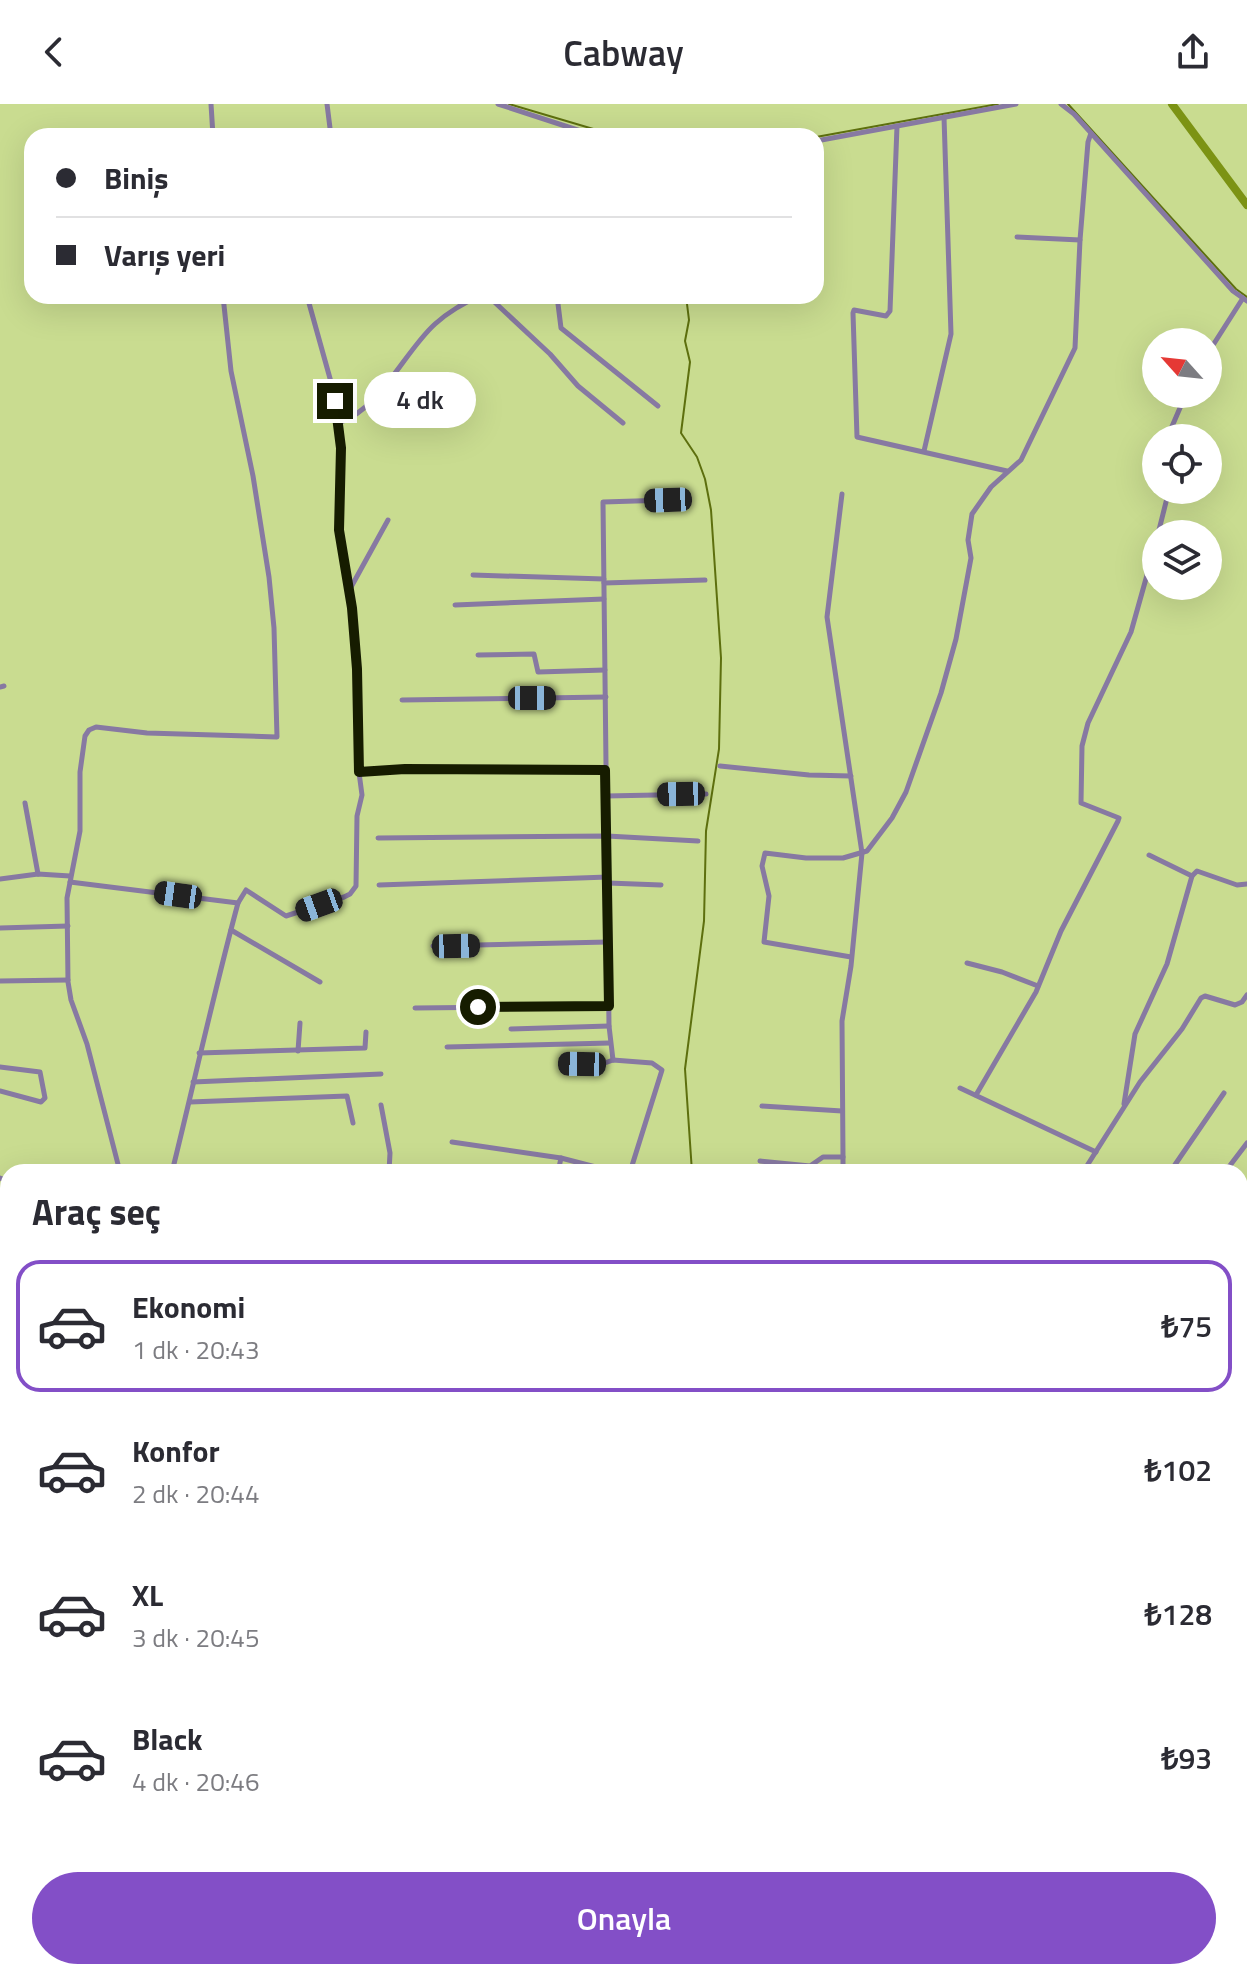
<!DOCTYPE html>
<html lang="tr">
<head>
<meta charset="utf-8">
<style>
  :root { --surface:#fff; --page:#f2f2f3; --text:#2b2b33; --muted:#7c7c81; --line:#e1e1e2; --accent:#834fc7 }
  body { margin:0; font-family:"Titillium Web",sans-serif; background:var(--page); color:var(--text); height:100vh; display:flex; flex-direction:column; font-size:30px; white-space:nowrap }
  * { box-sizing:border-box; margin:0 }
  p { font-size:26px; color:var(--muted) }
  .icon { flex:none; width:44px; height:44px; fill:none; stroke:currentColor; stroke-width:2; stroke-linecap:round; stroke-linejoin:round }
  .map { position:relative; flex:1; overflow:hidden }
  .drawer { position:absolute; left:0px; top:1060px; width:1248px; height:816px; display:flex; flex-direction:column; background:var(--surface); border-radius:24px 24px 0 0; box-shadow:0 8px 32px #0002 }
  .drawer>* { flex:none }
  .guide { position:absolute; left:24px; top:24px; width:800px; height:176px; border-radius:24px; box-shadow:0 8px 32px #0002; display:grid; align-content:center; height:176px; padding:0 32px; background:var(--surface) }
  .needle { width:52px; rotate:297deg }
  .tools { position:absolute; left:1142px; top:224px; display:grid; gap:16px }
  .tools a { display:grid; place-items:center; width:80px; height:80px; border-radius:50%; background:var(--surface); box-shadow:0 8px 32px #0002; font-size:40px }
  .end { position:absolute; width:36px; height:36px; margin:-18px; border:10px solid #161c00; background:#fff; box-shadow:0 0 0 4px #fff }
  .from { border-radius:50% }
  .bubble { position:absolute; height:56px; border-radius:28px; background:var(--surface); box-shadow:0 8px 32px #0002; font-size:26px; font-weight:600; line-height:56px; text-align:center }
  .car { position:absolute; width:24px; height:48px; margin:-24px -12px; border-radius:10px; box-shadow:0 0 6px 2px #0007; background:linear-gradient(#222 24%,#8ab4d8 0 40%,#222 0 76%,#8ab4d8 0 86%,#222 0) }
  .guide b { display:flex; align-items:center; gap:28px; height:76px; font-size:30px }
  .guide b+b { border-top:2px solid var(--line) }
  .guide i { width:20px; height:20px; background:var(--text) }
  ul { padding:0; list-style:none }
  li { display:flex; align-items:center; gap:24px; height:132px; margin:0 16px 12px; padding:0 16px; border:4px solid transparent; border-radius:24px }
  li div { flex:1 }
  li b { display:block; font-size:30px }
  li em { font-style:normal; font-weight:600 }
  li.active { border-color:var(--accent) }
  li>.icon { width:72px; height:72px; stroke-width:1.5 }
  h2 { padding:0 32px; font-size:36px; line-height:96px }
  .button { display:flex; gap:16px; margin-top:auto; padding:16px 32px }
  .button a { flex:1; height:92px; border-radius:48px; background:var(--accent); color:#fff; font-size:32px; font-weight:600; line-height:92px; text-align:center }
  header { display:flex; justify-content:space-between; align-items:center; height:104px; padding:0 32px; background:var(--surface); font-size:36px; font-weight:600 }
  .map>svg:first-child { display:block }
  .green { fill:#f199b4 }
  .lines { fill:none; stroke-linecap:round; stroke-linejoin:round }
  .stream { stroke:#5d6f0e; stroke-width:2 }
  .river { stroke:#7c9314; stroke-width:8 }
  .minor { stroke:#8779a2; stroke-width:5 }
  .route { stroke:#161c00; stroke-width:10 }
</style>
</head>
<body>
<header><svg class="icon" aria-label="back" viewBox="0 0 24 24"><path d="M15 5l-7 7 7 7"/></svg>Cabway<svg class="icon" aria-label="share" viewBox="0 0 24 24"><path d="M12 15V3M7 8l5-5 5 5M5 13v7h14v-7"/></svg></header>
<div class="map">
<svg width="1247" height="1876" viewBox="0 0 1247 1876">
  <rect width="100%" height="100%" fill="#c9dc90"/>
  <path class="green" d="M545,1868H579L600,1872L618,1868H645L621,1876H541Z"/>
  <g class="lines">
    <g class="stream">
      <path d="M509,0L617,32"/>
      <path d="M1068,0L1236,185L1247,193"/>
      <path d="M816,33L998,0"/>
      <path d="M686,192L689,216L685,237L690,258L681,329L697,353L705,375L711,406L721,554L719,645L706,727L704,817L685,965L692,1068"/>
    </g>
    <path class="river" d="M1172,0L1247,101"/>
    <g class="minor">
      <path d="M211,0L213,32"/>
      <path d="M327,0L331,32"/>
      <path d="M498,0L596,32"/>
      <path d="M1061,0L1074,10L1233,187L1247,197"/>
      <path d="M897,22L890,207L886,212L854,206L853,209L857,333L1007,367"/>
      <path d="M816,37L1016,0"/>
      <path d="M1017,133L1080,136"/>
      <path d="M488,192L550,250L578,282L623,319"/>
      <path d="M557,192L561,224L658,302"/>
      <path d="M1208,249L1243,194"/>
      <path d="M339,319C381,304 404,248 435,220C448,208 463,200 478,192"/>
      <path d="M1167,334L1186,290"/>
      <path d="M924,347L951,230L944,13"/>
      <path d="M1158,430L1169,386"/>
      <path d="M473,471L604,475"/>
      <path d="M604,479L705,476"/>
      <path d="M350,485L388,416"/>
      <path d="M455,501L604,495"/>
      <path d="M478,551L534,550L538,568L605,566"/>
      <path d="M0,583L4,582"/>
      <path d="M402,596L606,593"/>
      <path d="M720,662L809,671L851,672"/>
      <path d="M359,668L405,665L605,666"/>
      <path d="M606,692L706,690"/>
      <path d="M25,699L38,770"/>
      <path d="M378,734L607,732L698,737"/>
      <path d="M1149,751L1192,772L1197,767L1237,781L1247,780"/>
      <path d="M0,775L38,770L70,772"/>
      <path d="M70,778L238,799C214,888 194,979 172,1068"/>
      <path d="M608,779L661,781"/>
      <path d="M379,781L608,773"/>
      <path d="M238,799L246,786L286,812L344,793L350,790L356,782L357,712L362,691L358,661L357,565L352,504L339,426L341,344L331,278L307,192"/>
      <path d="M0,824L68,822"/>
      <path d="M231,826L320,878"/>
      <path d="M433,842L608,838"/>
      <path d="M851,853L764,838L769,792L762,762L765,749L806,754H843L867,747L892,714L906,688L941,589L956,535L971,454L968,436L972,410L991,383L1021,356L1075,244L1080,136L1088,38L1091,29"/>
      <path d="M967,859L1002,868L1038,882"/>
      <path d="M0,877L68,876"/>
      <path d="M415,904L609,902"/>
      <path d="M511,925L609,922"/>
      <path d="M447,943L610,939"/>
      <path d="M298,947L300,919"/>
      <path d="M199,949L365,944L366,928"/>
      <path d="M613,956L609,922L603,398L668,396"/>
      <path d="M561,959L602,960L613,956L652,959L662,966L630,1068"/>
      <path d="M0,963L40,968L45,994L41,998L0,987"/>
      <path d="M193,978L381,970"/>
      <path d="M960,984L1096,1048"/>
      <path d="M976,991L1036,888L1061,827L1118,717L1119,714L1081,699L1082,642L1088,619L1131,528L1156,439"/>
      <path d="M190,998L347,992L353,1019"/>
      <path d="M1124,1000L1135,930L1167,860L1192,772"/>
      <path d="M381,1001L390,1049L389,1068"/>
      <path d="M762,1002L842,1007"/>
      <path d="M452,1038L561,1054L615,1068"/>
      <path d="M843,1053V1068"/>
      <path d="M760,1057L810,1062L823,1053H843L842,917L851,862L862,749L827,513L842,390"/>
      <path d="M120,1068L87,940L71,896L68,878L67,794L80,727V668L85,632L89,626L96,623L147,629L277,633L274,524L269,473L253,372L231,267L223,192"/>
      <path d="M558,1068L561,1054"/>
      <path d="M1083,1068L1140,978L1182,925L1201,894L1205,892L1235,901L1242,898L1247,891"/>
      <path d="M1170,1068L1224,989"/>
      <path d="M1225,1068L1247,1039"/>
      <path d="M0,1074L8,1077"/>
      <path d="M1240,1136L1247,1134"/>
      <path d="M0,1184L8,1188"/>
      <path d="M0,1264L8,1266"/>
      <path d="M0,1282L8,1284"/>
      <path d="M1240,1291L1247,1280"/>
      <path d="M0,1312L8,1314"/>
      <path d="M1240,1429L1247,1419"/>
      <path d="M0,1486L8,1487"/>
      <path d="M0,1686L8,1662"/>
      <path d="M0,1744H8"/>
      <path d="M1240,1754L1247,1757"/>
      <path d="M816,1868L828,1871L827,1876"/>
      <path d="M1230,1868L1246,1876"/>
      <path d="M35,1876L43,1868"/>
      <path d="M533,1876L537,1868"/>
      <path d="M651,1876L652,1868"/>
      <path d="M670,1876L675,1868"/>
      <path d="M744,1876L746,1868"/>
      <path d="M1189,1876L1191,1868"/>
    </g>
  </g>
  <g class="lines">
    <path class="route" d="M335,297L341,344L339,426L352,504L357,565L359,668L405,665L605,666L609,902L478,903"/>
  </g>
</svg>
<div class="tools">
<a><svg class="needle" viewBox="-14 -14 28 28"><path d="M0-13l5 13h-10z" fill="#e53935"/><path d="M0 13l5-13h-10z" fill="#7c7c81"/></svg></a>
<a><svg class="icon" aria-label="locate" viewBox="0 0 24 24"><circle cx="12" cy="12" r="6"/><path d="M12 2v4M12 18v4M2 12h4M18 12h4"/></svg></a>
<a><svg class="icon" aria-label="layers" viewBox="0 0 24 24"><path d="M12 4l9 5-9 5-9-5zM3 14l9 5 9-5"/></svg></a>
</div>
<i class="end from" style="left:478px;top:903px"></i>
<i class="end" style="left:335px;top:297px"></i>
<div class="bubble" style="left:364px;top:268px;width:112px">4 dk</div>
<i class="car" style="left:668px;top:396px;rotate:268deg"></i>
<i class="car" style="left:532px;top:594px;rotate:90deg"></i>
<i class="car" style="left:681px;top:690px;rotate:269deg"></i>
<i class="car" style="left:178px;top:791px;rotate:278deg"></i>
<i class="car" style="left:319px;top:801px;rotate:250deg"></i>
<i class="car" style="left:456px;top:842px;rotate:89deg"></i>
<i class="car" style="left:582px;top:960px;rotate:271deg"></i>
<div class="guide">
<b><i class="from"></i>Biniş</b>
<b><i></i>Varış yeri</b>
</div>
<section class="drawer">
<h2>Araç seç</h2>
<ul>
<li class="active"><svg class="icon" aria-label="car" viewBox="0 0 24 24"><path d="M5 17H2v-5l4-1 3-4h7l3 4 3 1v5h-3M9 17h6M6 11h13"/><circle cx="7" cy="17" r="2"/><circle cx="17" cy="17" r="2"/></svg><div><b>Ekonomi</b><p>1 dk · 20:43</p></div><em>₺75</em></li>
<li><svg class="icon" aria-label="car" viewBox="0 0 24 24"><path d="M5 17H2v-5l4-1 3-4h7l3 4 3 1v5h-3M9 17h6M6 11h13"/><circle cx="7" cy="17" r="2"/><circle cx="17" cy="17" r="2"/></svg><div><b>Konfor</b><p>2 dk · 20:44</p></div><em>₺102</em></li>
<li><svg class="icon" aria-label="car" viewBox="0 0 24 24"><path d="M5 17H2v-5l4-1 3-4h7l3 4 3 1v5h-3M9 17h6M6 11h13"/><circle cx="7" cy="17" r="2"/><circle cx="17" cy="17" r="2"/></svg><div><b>XL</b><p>3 dk · 20:45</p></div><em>₺128</em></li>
<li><svg class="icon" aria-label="car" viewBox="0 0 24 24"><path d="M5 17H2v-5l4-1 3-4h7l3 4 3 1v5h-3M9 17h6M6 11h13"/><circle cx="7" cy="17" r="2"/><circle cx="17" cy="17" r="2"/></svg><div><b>Black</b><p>4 dk · 20:46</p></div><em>₺93</em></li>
</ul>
<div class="button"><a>Onayla</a></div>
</section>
</div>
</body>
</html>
